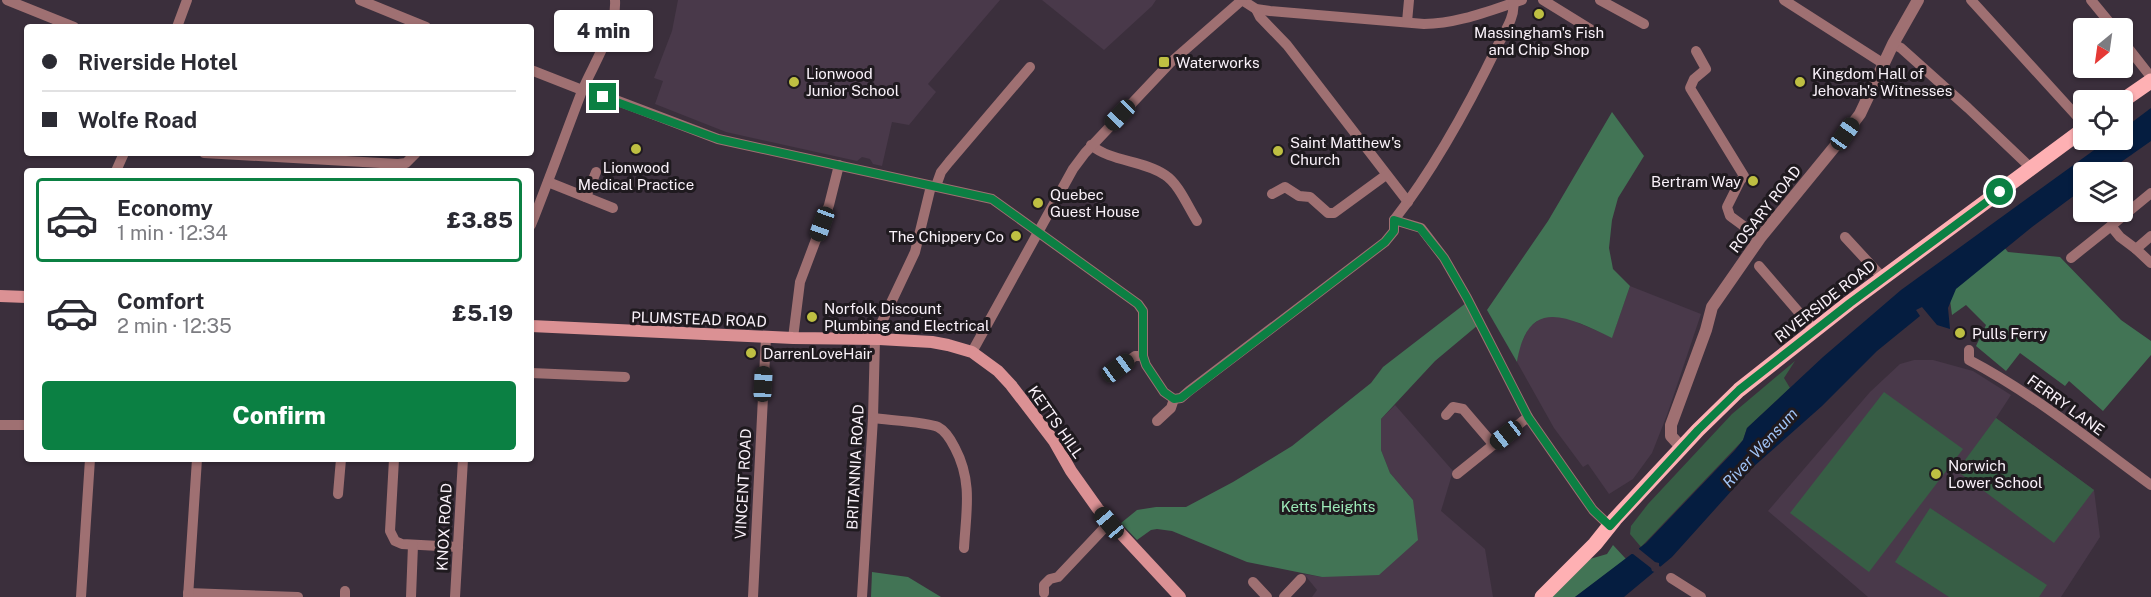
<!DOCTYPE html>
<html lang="en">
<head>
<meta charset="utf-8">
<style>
  :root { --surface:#fff; --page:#f2f2f3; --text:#2b2b33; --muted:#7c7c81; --line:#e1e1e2; --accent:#0b8043 }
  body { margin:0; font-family:"Public Sans",sans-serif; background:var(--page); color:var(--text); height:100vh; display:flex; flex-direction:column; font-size:22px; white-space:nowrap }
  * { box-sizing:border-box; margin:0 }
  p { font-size:20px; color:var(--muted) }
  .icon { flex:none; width:33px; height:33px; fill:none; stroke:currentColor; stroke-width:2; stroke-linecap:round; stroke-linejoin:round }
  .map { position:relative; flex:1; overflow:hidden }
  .panel { position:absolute; left:24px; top:168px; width:510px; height:294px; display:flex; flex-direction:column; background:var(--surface); border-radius:6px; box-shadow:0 2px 4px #0004 }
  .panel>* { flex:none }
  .hud { position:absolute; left:24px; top:24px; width:510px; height:132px; border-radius:6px; box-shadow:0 2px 4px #0004; display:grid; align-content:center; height:132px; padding:0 18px; background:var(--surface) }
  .needle { width:39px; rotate:209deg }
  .fabs { position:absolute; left:2073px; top:18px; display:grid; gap:12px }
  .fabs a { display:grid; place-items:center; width:60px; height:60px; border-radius:6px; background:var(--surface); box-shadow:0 2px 4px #0004; font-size:30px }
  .end { position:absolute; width:27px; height:27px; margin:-14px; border:8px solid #0b8043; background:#fff; box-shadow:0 0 0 3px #fff }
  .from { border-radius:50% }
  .bubble { position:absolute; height:42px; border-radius:6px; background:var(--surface); box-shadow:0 2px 4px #0004; font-size:20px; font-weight:800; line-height:42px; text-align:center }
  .car { position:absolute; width:18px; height:36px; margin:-18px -9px; border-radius:8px; box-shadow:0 0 4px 2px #0007; background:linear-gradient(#222 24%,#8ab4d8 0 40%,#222 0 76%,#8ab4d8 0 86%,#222 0) }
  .hud b { display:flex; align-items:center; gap:21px; height:57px; font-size:22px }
  .hud b+b { border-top:2px solid var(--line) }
  .hud i { width:15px; height:15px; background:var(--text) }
  ul { padding:10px 0 0; list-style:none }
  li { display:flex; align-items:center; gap:18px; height:84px; margin:0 12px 9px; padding:0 6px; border:3px solid transparent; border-radius:6px }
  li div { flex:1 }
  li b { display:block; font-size:22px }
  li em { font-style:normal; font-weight:800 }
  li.selected { border-color:var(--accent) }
  li>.icon { width:54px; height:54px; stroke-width:1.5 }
  .button { display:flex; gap:12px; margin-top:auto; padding:12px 18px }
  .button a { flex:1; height:69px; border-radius:6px; background:var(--accent); color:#fff; font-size:24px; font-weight:800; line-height:69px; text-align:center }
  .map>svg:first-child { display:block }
  .built { fill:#49394a }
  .green { fill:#375e45 }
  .forest { fill:#427455 }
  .water { fill:#051d40 }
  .pier { fill:#3b2f3c }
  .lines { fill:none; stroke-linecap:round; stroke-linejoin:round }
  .minor { stroke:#9f7072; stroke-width:10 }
  .tertiary { stroke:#9f7072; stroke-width:12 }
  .secondary { stroke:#db9194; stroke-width:12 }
  .primary { stroke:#feb0b3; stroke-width:15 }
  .route { stroke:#0b8043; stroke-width:8 }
  .poi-dot { fill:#bebf42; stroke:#1f1a1f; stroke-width:2 }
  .labels { text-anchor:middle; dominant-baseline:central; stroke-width:6; stroke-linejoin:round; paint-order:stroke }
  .poi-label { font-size:15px; fill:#faf2fa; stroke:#1f1a1f; text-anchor:start }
  .street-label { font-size:15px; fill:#faf2fa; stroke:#1f1a1f }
  .park-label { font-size:15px; fill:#9deab9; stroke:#1f1a1f }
  .water-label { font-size:16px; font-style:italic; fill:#a0c3f6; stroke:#1f1a1f }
</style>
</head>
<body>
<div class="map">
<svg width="2151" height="597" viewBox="0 0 2151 597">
  <rect width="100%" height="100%" fill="#3b2f3c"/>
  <g class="built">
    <path d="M678,0H1000L928,84L936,92L909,125L892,122L882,166L873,164L870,159L862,157L857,161L726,132L655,104L663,81L654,78L672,31Z"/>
    <path d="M1042,0H1156L1152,6L1104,50Z"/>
    <path d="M1630,286L1701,314L1667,415L1652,453L1633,479L1609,494L1588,464L1583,467L1554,428L1517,362L1519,348L1529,327L1543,317L1562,316L1612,337Z"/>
    <path d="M1914,360H1933L1973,371L2011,395L1996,418L2094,490L2100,537L2061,597H1868L1768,511L1870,392L1900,364Z"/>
    <path d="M1395,405L1453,471L1441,511L1485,549L1493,597H1312L1317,590L1304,574L1322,577L1413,500L1390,473L1381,450V419Z"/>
  </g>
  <g class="green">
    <path d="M1795,361L1784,378L1790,388L1747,428L1743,440L1641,547L1630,534L1631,526L1648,504L1732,414Z"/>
    <path d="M1884,392L1963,449L1869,572L1790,513Z"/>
    <path d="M1996,418L2094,490L2054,543L1957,471Z"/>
    <path d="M1930,508L2047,585L2039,597H1949L1895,562Z"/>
  </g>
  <g class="forest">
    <path d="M1612,112L1644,156L1618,198L1612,220L1609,248L1613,269L1630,286L1612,338C1568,317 1528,295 1517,362L1487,310L1548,221Z"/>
    <path d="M1999,241L2008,252L2060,257L2121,320L2151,341V355L2103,411L2069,381L2065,386L2020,353L2006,371L1976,346L1986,325L1966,305L1952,315L1949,293Z"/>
    <path d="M1466,303L1478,325L1435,361L1381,419V450L1390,473L1413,500L1418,540L1379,575L1322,577L1247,562L1172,531L1157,529L1151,530L1137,540L1121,523L1137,510L1156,507H1186L1233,482L1292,446L1371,383L1383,367Z"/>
    <path d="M1613,545L1626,559L1575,597H1551L1590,559L1607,554Z"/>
    <path d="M872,572L908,577L941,597H871Z"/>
  </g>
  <path class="water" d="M2151,108V141L2107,172H2084L2083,189L2032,227L1956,289L1948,308L1950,329L1937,325L1922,307L1916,310L1920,316L1877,351L1822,406L1752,468L1672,557L1624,597H1575L1646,543L1735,450L1743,440L1747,428L1823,357L1901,290L2108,140H2122L2123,129Z"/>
  <path class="pier" d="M1639,545V549L1655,562L1659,563V566L1663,568L1657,573L1652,571L1651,568L1633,554H1628Z"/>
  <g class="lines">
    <g class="minor">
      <path d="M7,0L74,27"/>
      <path d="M360,0L426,27"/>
      <path d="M1242,0L1256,9L1270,11L1424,24C1457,24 1491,10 1522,0"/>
      <path d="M1543,0L1590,29"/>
      <path d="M1600,0L1644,24"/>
      <path d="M1784,0L1884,64"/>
      <path d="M1971,0L2084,124"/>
      <path d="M2091,0L2114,28"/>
      <path d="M1256,9L1260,17L1287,45L1408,202"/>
      <path d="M1407,22L1409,0"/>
      <path d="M177,27L187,0"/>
      <path d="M2122,40L2151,77"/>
      <path d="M1893,44L1901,48L1968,108L2031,168"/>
      <path d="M1696,51L1706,69L1694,79L1690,88L1744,176L1740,181L1727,207L1730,216L1760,238"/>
      <path d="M531,70L582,90"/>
      <path d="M584,88L718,139L992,199L1138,304L1143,311V356L1146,365L1164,392L1174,399L1181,398L1189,391L1385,242L1394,231V220C1435,168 1469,105 1498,45C1503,34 1516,16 1513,3"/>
      <path d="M1091,145C1111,162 1143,160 1165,175C1179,184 1188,207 1197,221"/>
      <path d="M204,153L398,164L406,163L416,153"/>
      <path d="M116,171L124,153"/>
      <path d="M548,182L613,208"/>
      <path d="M936,186L941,172L949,162L1030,67"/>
      <path d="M1272,194L1285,187L1299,196L1310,197L1328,213H1334L1386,175"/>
      <path d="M586,197L596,172"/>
      <path d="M1394,220L1421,228L1444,258L1467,298L1528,417L1593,510L1610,526"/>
      <path d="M531,225C549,180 565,135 582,91C593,65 617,28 615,0"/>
      <path d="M2111,226L2151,193"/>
      <path d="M2151,236L2136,249L2151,263"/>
      <path d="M1845,237L1883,278"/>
      <path d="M2071,258L2111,226L2120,237L2136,249"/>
      <path d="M1759,266L1815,331"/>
      <path d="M793,338L800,282L829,205L839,165"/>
      <path d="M879,339L880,326L915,252L931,186"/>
      <path d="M1969,350V360C2034,394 2092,442 2151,485"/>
      <path d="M972,352L1073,169L1085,153L1170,63L1242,0"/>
      <path d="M1115,370L1135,356H1143"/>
      <path d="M531,373L625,377"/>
      <path d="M1446,415L1453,407L1463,409L1493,444"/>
      <path d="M873,418C886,420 928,422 938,427C946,431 951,440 955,448C973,482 966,512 964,548"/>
      <path d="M1157,421L1171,408L1174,399"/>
      <path d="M0,425H27"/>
      <path d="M394,459L390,531L395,541L402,544L458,547"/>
      <path d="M1457,474L1528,417"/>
      <path d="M338,494L341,459"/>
      <path d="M1671,578L1701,597"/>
      <path d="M1253,582L1267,597"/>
      <path d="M188,593L298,597"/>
      <path d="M1044,593V585L1050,579L1058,577L1109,523"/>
      <path d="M81,597L90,459"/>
      <path d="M188,597L197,459"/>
      <path d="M345,597V591"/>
      <path d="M411,597L413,545"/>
      <path d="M455,597L463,459"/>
      <path d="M753,597L766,337"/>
      <path d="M862,597L873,418L875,339"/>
      <path d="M1284,597L1301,579"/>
    </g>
    <path class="tertiary" d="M1682,448L1671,436V425L1706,330L1712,307L1760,238L1845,134L1860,114L1893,44L1918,0"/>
    <g class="secondary">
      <path d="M0,296L27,297"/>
      <path d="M531,326L793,338L879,339L932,342L948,345L972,352L998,371L1011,385L1054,441L1071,471L1098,509L1180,597"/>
    </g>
    <g class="primary">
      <path d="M2122,101L2151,81"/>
      <path d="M1542,597L1595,544L1615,519L1698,430L1739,390L1849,303L2084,129"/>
    </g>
  </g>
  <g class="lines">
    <path class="route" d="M603,97L718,139L992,199L1138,304L1143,311V356L1146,365L1164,392L1174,399L1181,398L1385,242L1394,231V220L1420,228L1444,258L1467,298L1528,417L1593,510L1610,526L1698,430L1739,390L1850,303L2000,192"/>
  </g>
  <g class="poi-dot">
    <circle cx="1539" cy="14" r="6"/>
    <rect x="1158" y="56" width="12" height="12" rx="3"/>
    <circle cx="794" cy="82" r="6"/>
    <circle cx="1800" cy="82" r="6"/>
    <circle cx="636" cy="149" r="6"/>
    <circle cx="1278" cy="151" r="6"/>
    <circle cx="1753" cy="181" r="6"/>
    <circle cx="1038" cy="203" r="6"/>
    <circle cx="1016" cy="236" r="6"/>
    <circle cx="812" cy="317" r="6"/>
    <circle cx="1960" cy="333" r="6"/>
    <circle cx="751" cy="353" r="6"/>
    <circle cx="1936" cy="474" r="6"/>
  </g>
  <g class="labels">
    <g class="poi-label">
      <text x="1539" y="32" text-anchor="middle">Massingham's Fish<tspan x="1539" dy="17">and Chip Shop</tspan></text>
      <text x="1176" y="62">Waterworks</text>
      <text x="806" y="73">Lionwood<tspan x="806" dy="17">Junior School</tspan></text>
      <text x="1812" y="73">Kingdom Hall of<tspan x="1812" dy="17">Jehovah's Witnesses</tspan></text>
      <text x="1290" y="142">Saint Matthew's<tspan x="1290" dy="17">Church</tspan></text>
      <text x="636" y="167" text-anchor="middle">Lionwood<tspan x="636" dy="17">Medical Practice</tspan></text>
      <text x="1741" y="181" text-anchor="end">Bertram Way</text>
      <text x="1050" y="194">Quebec<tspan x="1050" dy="17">Guest House</tspan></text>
      <text x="1004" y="236" text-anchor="end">The Chippery Co</text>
      <text x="824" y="308">Norfolk Discount<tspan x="824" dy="17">Plumbing and Electrical</tspan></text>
      <text x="1972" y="333">Pulls Ferry</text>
      <text x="763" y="353">DarrenLoveHair</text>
      <text x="1948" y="465">Norwich<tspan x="1948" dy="17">Lower School</tspan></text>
    </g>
    <g class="street-label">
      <text transform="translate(1765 209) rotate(-52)">ROSARY ROAD</text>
      <text transform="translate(1825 301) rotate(-38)">RIVERSIDE ROAD</text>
      <text transform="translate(699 319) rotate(2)">PLUMSTEAD ROAD</text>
      <text transform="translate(2066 405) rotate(36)">FERRY LANE</text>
      <text transform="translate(1056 422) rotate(55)">KETTS HILL</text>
      <text transform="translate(855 467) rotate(-87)">BRITANNIA ROAD</text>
      <text transform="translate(743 484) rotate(-87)">VINCENT ROAD</text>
      <text transform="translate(444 527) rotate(-87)">KNOX ROAD</text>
    </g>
    <g class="park-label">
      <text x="1328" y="506">Ketts Heights</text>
    </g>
    <g class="water-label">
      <text transform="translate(1760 448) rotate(-47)">River Wensum</text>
    </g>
  </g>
</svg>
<div class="fabs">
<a><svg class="needle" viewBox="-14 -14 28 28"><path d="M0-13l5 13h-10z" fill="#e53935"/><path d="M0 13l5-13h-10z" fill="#7c7c81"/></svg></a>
<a><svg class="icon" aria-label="locate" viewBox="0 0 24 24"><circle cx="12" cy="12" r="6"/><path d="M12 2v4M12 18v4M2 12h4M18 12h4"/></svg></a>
<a><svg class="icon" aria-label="layers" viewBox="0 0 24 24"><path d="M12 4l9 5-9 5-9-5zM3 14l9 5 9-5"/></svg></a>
</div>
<i class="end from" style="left:2000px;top:192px"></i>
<i class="end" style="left:603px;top:97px"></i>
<div class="bubble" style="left:554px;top:10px;width:99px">4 min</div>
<i class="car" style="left:1120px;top:115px;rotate:224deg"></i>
<i class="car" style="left:1845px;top:134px;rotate:35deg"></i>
<i class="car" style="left:822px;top:224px;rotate:200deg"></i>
<i class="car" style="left:1118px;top:368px;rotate:54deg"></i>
<i class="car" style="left:763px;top:384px;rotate:3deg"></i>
<i class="car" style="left:1506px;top:435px;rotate:232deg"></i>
<i class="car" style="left:1109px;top:523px;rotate:320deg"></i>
<div class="hud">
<b><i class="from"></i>Riverside Hotel</b>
<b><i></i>Wolfe Road</b>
</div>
<section class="panel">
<ul>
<li class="selected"><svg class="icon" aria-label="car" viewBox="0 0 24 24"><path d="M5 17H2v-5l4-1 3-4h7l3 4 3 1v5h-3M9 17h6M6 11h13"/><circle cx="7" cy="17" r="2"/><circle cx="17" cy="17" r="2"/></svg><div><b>Economy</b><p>1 min · 12:34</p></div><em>£3.85</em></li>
<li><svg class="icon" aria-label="car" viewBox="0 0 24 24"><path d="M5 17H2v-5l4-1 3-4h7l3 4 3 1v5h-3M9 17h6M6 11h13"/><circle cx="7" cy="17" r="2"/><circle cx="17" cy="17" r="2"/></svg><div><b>Comfort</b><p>2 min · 12:35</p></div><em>£5.19</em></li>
</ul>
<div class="button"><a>Confirm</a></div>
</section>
</div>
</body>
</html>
